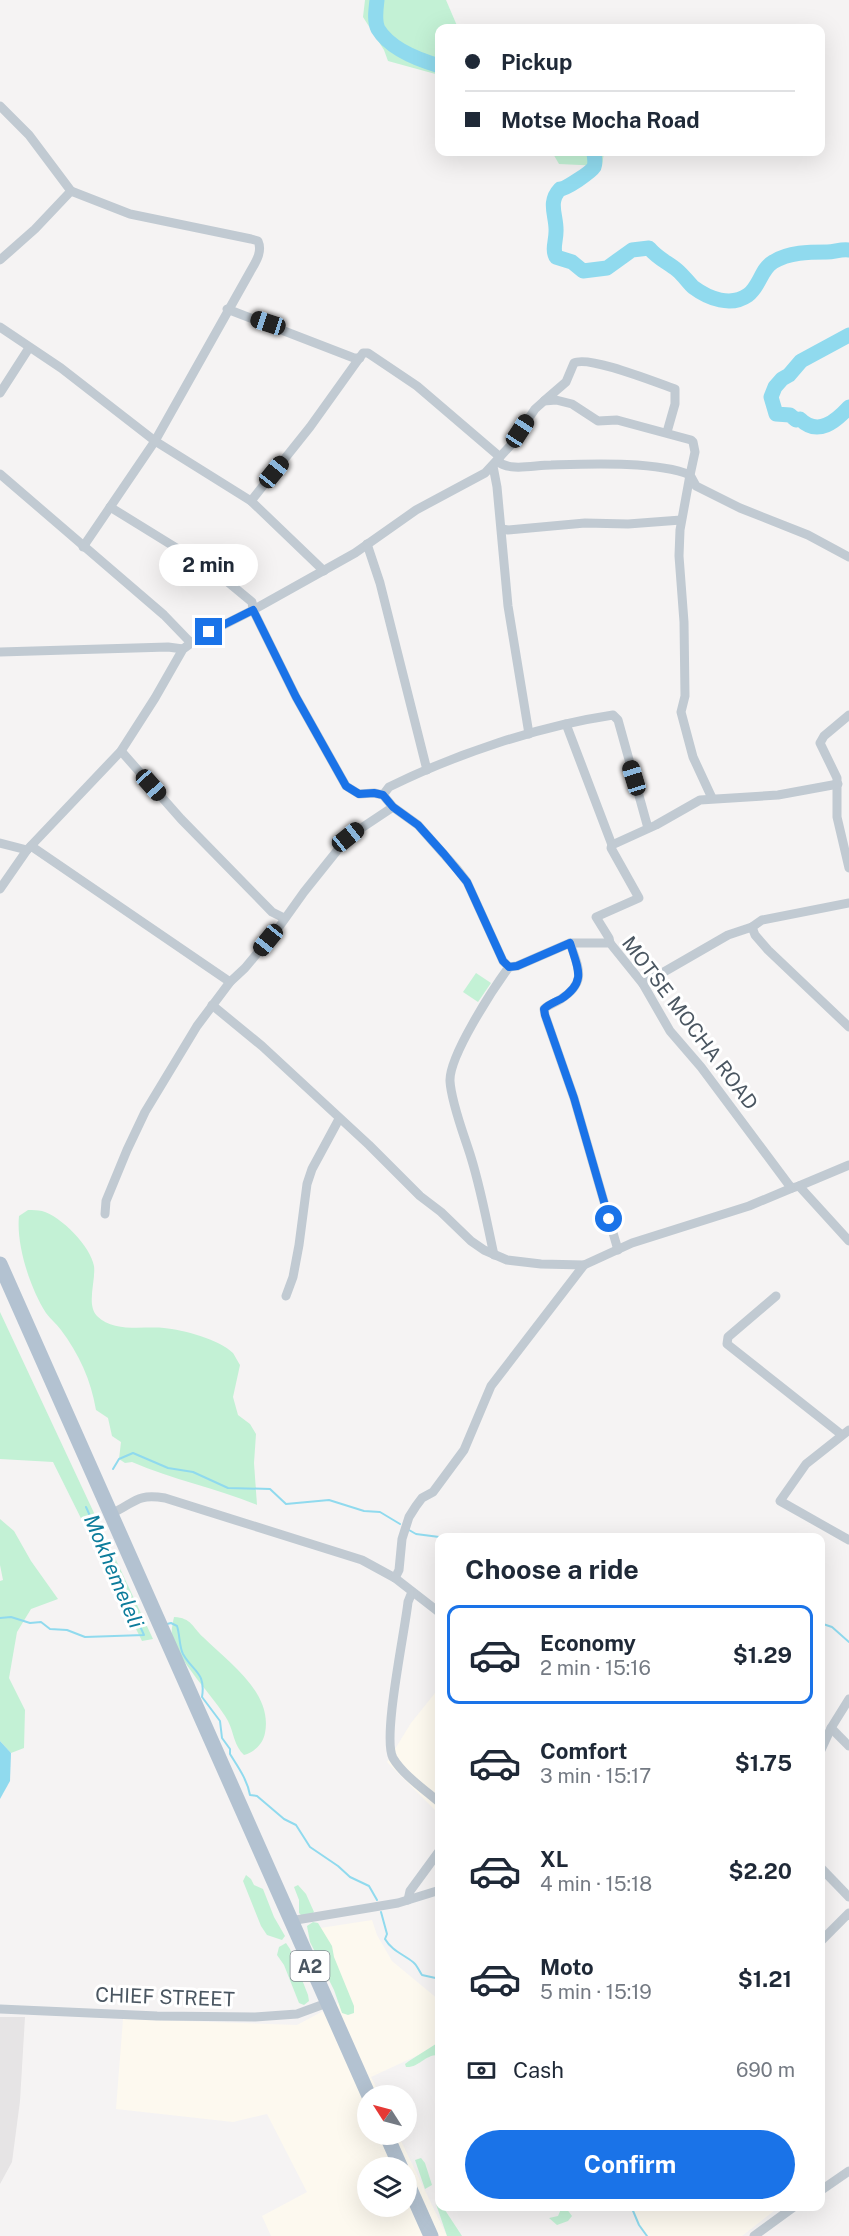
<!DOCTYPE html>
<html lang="en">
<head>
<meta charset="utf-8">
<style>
  :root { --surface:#fff; --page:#f6f6f7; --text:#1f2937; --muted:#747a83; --line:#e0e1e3; --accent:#1a73e8 }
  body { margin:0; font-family:"Public Sans",sans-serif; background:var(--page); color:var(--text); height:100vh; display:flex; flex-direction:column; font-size:22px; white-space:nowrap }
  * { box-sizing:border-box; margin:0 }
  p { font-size:20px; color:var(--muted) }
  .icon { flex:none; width:33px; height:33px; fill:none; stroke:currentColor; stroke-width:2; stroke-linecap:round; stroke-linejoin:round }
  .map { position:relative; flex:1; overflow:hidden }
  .sheet { position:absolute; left:435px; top:1533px; width:390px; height:678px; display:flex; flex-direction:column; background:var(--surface); border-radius:12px; box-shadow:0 6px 24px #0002 }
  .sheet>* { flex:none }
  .guide { position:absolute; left:435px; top:24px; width:390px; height:132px; border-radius:12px; box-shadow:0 6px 24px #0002; display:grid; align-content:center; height:132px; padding:0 30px; background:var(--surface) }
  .needle { width:39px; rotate:306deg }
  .fabs { position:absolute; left:357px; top:2085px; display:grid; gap:12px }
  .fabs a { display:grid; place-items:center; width:60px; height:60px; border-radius:50%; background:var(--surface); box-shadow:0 6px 24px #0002; font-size:30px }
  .end { position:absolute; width:27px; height:27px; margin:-14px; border:8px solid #1a73e8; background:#fff; box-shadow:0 0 0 3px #fff }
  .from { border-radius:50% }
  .bubble { position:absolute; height:42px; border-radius:21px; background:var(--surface); box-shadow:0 6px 24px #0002; font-size:20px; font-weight:700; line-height:42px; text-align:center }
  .car { position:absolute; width:18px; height:36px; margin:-18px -9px; border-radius:8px; box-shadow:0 0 4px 2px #0007; background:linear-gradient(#222 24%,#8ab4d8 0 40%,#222 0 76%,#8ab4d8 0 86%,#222 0) }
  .guide b { display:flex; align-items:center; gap:21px; height:57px; font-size:22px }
  .guide b+b { border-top:2px solid var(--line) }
  .guide i { width:15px; height:15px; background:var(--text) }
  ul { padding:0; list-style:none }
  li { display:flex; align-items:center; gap:18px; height:99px; margin:0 12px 9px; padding:0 18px; border:3px solid transparent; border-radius:12px }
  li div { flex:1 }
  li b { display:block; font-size:22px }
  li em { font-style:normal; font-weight:700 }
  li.current { border-color:var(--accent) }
  li>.icon { width:54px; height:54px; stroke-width:1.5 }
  h2 { padding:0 30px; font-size:27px; line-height:72px }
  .pay { display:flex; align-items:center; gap:15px; height:66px; padding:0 30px; font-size:22px }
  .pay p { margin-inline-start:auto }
  .primary-button { display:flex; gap:12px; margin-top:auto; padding:12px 30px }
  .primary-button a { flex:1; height:69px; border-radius:36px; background:var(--accent); color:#fff; font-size:24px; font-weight:700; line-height:69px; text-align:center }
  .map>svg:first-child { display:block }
  .commercial { fill:#fdf9ef; fill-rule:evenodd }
  .education { fill:#e6e4e5 }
  .green { fill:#c3f1d5 }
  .water { fill:#90daee }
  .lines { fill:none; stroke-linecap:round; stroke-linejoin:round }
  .stream { stroke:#90daee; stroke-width:2 }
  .river { stroke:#90daee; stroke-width:15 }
  .minor { stroke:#c1cad2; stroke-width:9 }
  .primary { stroke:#b3c2d1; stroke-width:15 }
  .route { stroke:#1a73e8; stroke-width:8 }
  .labels { text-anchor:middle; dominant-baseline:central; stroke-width:6; stroke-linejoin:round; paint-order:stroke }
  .shield { fill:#fff; stroke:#808990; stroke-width:1.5 }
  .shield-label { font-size:18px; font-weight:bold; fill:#4a5661 }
  .street-label { font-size:20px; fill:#4a5661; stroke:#fff }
  .water-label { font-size:21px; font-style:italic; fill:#0c7c9b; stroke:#fff }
</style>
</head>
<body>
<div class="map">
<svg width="849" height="2236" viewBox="0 0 849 2236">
  <rect width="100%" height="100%" fill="#f5f3f3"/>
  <g class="commercial">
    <path d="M439,1688V1814L387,1762L411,1723Z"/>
    <path d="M372,1920L377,1935L392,1961L439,2000L440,2045L371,2077L380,2095L368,2096V2134L398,2135L447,2236H271L262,2216L307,2192L267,2114L233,2122L116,2109L123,2019L297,2025L342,2001L314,1929ZM368,2168H406V2206H368Z"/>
    <path d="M631,2207H779L742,2236H645Z"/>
  </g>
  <path class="education" d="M0,2017H25L20,2101L12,2162L0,2184Z"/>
  <g class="green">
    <path d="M365,0H446L458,28H440L439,75L388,61L384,50L363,17Z"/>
    <path d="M552,152H604L602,166L559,164Z"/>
    <path d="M476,973L491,983L478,1002L463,992Z"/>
    <path d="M28,1210C33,1210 38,1210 42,1211C61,1216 91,1247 94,1266C96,1281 86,1304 97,1316C114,1333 143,1326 164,1328C183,1330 219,1339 233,1353C235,1356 238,1362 240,1365L233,1397L238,1415L250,1424L256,1434L254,1463L257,1505C217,1488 173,1480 132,1462L125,1463L119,1459L121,1442L112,1436L108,1418L96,1410C91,1380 79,1354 61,1330C57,1324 50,1319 46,1313C30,1288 16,1245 19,1216Z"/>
    <path d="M0,1312L153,1639L142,1641L53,1462L0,1459Z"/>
    <path d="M0,1519L14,1531L31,1561L58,1599L31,1609L17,1632L9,1678L25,1710L24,1748L11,1753L0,1741V1581L3,1580L0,1565Z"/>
    <path d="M174,1617C192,1618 192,1627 203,1637C228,1662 273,1692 265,1733C263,1744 254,1752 244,1755C234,1746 234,1733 228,1721C215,1697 176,1660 172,1635C171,1630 173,1622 174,1617Z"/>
    <path d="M246,1875L251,1879L254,1885L263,1889L274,1917L285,1936L282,1940L267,1935L261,1926L243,1881Z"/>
    <path d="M298,1885L306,1894L314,1912L311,1915L302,1916L299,1913V1900L294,1887Z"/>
    <path d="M313,1922L318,1923L332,1946L334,1957L354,2006V2013L348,2015L342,2013L334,1990L310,1942L307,1926Z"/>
    <path d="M286,1943L290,1949L308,1995L309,2001L304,2005L299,2003L284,1965L277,1955L279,1947Z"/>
    <path d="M439,2042V2055C425,2054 419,2068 406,2067L405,2064L409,2061Z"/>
    <path d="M421,2158L425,2163L432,2185L425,2189L415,2160Z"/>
    <path d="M439,2203L440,2206L443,2207L462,2236H447L436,2204Z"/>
    <path d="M566,2208L572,2216L568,2221L557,2225L549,2218L558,2216L561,2209Z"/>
  </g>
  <path class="water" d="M0,1741L11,1753L10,1781L0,1799Z"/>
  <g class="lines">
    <g class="stream">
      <path d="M113,1469L119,1459L133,1453L168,1468L193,1472L228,1488L270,1489L286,1504L329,1500L364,1511L380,1512L400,1524"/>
      <path d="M409,1530L416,1534L447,1538"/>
      <path d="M0,1618L11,1617L30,1623L41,1622L50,1629L67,1630L85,1637L144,1635L86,1507"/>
      <path d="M820,1623L832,1627L849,1642"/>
      <path d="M167,1624L171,1623L177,1626C180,1635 179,1646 183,1654C193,1672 206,1672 202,1697L220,1721L222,1738L230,1749V1754C238,1767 247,1779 250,1795L257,1796L284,1819L296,1825L310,1847L338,1866L350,1877L369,1886L377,1900"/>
      <path d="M381,1912L387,1934L385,1939C392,1951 403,1954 413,1962C417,1965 419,1971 422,1975L440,1979"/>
      <path d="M631,2206L639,2225L647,2236"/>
    </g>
    <g class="river">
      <path d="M377,0C376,9 374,21 378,29C390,49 419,60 440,66"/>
      <path d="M594,152C594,157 596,162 594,167C591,172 566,189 560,189C547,203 557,216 556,232C556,241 552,249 556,257L572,262L583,271L607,268L632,250L649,248C657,258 667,262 677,270C683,275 688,282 693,287C709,299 731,307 748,295C760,286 761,269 773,262C789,252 809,252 827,252C835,252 840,249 849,250"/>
      <path d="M849,335L801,361L789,375L782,379L775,387L771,397L776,414L790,415L796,420L800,419C818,437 836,421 849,407"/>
    </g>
    <g class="minor">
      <path d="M0,106L29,135L71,191"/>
      <path d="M0,260L35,229L71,191L130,214L251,239L258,241C263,252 255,263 250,272L155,441L83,547"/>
      <path d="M227,309L354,358H360"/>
      <path d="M0,327L61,368L155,441L251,501L324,571"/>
      <path d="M0,393L29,348"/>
      <path d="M544,401L566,382L574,363C589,355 657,383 675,389V404L667,432"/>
      <path d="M497,461C510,472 534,465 551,465C588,464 657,461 690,475L680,530L679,556L684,622L685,696L681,712L693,757L712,798"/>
      <path d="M493,466L497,487L508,606L529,734"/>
      <path d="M0,474L164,615L191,643"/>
      <path d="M251,501L310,427L363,353H368L417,386L500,457"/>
      <path d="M110,507L217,573L252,602L253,610L355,553L416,510L485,473L510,446L535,409L544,401L556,400L572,404L598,421L617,420L691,440L693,442L695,452L690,475L696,486L740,508L808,535L849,557"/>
      <path d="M502,529L508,530L585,523L628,524L681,520"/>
      <path d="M367,544L380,583L427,770"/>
      <path d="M0,652L168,647L183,649"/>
      <path d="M849,715L824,736L820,743L837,778V817L849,868"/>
      <path d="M566,724L612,845L656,825L700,800L778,795L838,784"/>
      <path d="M121,751L181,819L272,912L284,918"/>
      <path d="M383,795L389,787C456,754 539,726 613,715L618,720L648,828"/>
      <path d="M0,843L27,850"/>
      <path d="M31,846L230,982"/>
      <path d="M0,889L27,850L121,751L155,698L183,649L198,638L253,610L296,697L346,786L359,794L374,793L383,795L393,807L418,825L457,869L467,882L503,961L509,967L517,966L570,943H610L643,984L670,1031L701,1067L789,1185L792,1188L799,1186L849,1165"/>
      <path d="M752,927L762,920L849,903"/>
      <path d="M570,943C579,969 587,982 561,999C555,1003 549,1004 544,1009L545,1015L574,1098L618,1250"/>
      <path d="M610,943L609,938L596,917L639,898L611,848L612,845"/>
      <path d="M643,984L728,935L752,927L755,935L768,950L849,1027"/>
      <path d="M212,1005L262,1046L369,1145L420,1196L441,1212L471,1241L484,1250L507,1260L541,1264L584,1265L632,1243L749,1206L792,1188"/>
      <path d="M799,1186L849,1241"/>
      <path d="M105,1214L106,1201L127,1150L145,1112L197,1026L230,982L245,968L279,927L304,892L348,837L393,807"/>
      <path d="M494,1255C486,1219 480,1183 468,1148C462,1130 451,1100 450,1081C449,1056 493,989 509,967"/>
      <path d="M286,1296L293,1277L299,1245L307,1184L312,1169L339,1119"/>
      <path d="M776,1296L728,1337L727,1344L842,1435"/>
      <path d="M849,1430L806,1464L780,1501L849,1540"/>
      <path d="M110,1514C135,1504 134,1493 165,1498L362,1560L395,1578L440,1613"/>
      <path d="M395,1578L399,1570L402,1539L409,1517L416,1506L422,1498L433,1492L464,1450L491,1386L584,1265"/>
      <path d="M412,1592L408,1602C405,1631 382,1738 393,1758C403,1775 425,1790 440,1803"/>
      <path d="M831,1728L849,1746"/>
      <path d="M820,1752L831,1728L849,1699"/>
      <path d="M820,1867L849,1897"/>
      <path d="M408,1900L410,1891L440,1850"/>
      <path d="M290,1921L398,1903L440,1890"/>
      <path d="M820,1942L849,1913"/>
      <path d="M0,2009L157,2016L255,2017L297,2014L327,2003"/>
      <path d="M820,2191L849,2171"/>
      <path d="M754,2236L795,2206"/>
    </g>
    <g class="primary">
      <path d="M0,1264L369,2096"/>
      <path d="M386,2134L401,2168"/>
      <path d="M406,2180L431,2236"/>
    </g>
  </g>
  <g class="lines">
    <path class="route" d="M209,632L253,610L296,697L346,786L359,794L374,793L383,795L393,807L418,825L444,854L467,882L503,961L509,967L517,966L570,943C578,969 587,982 561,999C555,1002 549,1004 544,1009L545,1015L574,1098L609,1219"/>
  </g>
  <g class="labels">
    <rect class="shield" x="290.5" y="1951" width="39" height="30" rx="4.5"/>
    <g class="shield-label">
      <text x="310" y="1966">A2</text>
    </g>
    <g class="street-label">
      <text transform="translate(690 1023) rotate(53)">MOTSE MOCHA ROAD</text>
      <text transform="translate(165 1997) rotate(2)">CHIEF STREET</text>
    </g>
    <g class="water-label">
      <text transform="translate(114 1571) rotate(67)">Mokhemeleli</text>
    </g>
  </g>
</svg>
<div class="fabs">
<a><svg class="needle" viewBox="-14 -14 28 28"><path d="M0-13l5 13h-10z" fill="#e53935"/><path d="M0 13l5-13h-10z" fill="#747a83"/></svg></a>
<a><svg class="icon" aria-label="layers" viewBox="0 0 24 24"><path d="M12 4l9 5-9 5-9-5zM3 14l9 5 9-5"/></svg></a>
</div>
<i class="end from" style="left:609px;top:1219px"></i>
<i class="end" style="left:209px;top:632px"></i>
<div class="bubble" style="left:159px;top:544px;width:99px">2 min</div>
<i class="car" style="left:268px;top:323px;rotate:288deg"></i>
<i class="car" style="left:520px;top:431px;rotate:33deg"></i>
<i class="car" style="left:274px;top:472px;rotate:39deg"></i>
<i class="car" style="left:634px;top:778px;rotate:343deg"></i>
<i class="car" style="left:151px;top:785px;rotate:138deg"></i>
<i class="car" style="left:348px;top:837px;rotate:51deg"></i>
<i class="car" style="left:268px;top:940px;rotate:219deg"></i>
<div class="guide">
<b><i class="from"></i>Pickup</b>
<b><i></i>Motse Mocha Road</b>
</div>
<section class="sheet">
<h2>Choose a ride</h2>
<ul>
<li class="current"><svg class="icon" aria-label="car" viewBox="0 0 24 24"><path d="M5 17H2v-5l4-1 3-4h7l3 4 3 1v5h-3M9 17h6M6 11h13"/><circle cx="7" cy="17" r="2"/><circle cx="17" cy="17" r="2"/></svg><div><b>Economy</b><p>2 min · 15:16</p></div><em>$1.29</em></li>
<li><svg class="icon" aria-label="car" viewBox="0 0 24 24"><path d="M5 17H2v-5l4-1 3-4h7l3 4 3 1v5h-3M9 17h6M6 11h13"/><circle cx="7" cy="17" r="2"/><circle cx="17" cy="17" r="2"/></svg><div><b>Comfort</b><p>3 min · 15:17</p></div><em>$1.75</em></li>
<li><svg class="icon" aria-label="car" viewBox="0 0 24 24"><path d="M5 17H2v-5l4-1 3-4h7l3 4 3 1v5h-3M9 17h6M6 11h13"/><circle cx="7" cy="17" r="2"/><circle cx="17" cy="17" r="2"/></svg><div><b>XL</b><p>4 min · 15:18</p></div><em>$2.20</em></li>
<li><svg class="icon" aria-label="car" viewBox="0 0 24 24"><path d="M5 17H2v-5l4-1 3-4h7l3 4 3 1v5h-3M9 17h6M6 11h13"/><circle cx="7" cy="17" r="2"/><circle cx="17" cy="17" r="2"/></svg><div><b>Moto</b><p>5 min · 15:19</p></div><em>$1.21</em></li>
</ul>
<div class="pay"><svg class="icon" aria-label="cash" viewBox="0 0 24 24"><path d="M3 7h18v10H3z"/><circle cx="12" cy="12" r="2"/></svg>Cash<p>690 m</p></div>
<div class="primary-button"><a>Confirm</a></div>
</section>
</div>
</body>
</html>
